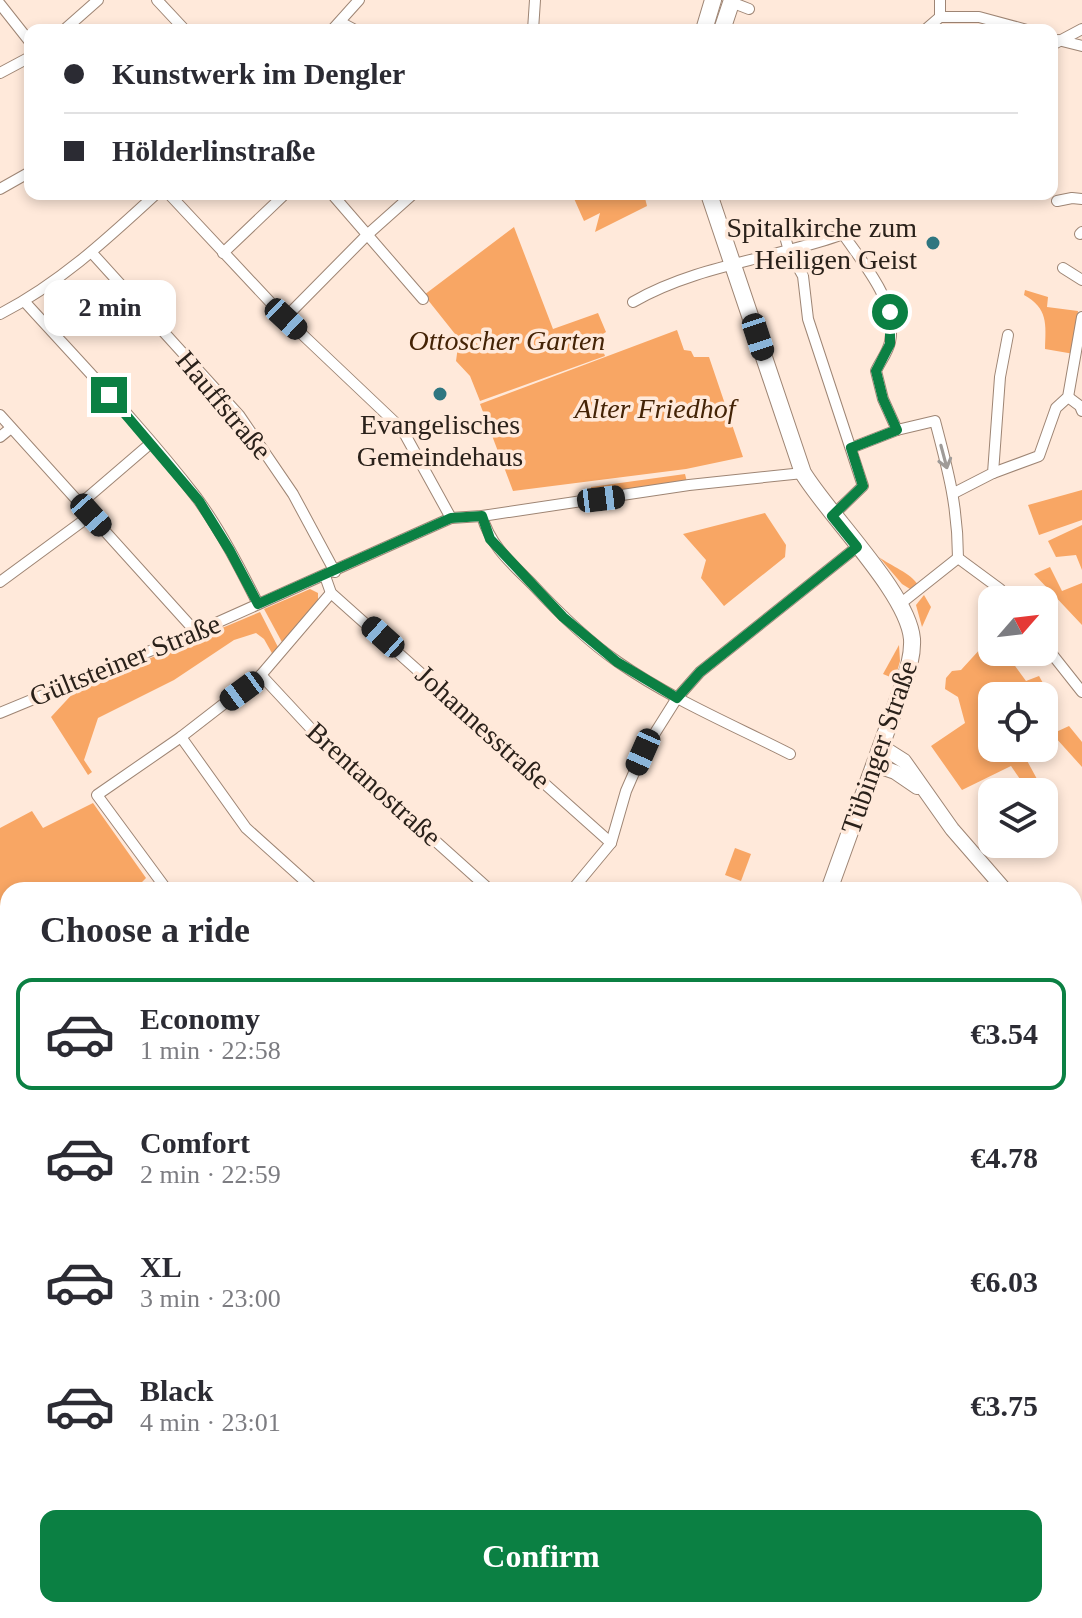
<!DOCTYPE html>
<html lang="en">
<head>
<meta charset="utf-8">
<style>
  :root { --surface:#fff; --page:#f7f7f7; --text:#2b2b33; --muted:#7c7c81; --line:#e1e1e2; --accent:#0b8043 }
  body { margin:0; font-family:Georgia,serif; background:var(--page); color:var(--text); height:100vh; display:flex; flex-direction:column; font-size:30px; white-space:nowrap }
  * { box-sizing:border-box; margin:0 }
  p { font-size:26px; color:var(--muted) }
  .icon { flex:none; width:44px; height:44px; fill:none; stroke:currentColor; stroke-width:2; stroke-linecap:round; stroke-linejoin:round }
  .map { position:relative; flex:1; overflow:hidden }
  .drawer { position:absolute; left:0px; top:882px; width:1082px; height:736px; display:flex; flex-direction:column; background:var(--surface); border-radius:24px 24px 0 0; box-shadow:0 4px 12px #0003 }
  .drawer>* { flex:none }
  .banner { position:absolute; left:24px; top:24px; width:1034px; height:176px; border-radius:16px; box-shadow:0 4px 12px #0003; display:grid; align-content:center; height:176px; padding:0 40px; background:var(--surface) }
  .needle { width:52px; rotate:62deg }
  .tools { position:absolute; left:978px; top:586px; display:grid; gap:16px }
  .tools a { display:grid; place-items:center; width:80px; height:80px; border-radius:16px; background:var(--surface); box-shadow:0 4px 12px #0003; font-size:40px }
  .end { position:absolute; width:36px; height:36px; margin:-18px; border:10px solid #0b8043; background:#fff; box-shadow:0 0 0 4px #fff }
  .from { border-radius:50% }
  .bubble { position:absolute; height:56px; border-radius:16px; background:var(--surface); box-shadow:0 4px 12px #0003; font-size:26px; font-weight:700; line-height:56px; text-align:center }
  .car { position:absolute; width:24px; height:48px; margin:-24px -12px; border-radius:10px; box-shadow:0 0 6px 2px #0007; background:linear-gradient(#222 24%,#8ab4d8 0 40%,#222 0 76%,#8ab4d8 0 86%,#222 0) }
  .banner b { display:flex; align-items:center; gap:28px; height:76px; font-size:30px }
  .banner b+b { border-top:2px solid var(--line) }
  .banner i { width:20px; height:20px; background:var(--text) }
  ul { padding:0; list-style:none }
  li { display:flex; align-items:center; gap:24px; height:112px; margin:0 16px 12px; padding:0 24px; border:4px solid transparent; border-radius:16px }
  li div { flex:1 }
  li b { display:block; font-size:30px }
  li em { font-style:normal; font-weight:700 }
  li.current { border-color:var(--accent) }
  li>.icon { width:72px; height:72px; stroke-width:1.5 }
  h2 { padding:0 40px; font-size:36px; line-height:96px }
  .action { display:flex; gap:16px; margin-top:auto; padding:16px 40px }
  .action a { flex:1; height:92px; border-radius:16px; background:var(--accent); color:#fff; font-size:32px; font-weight:700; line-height:92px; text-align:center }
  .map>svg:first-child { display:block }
  .green { fill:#f8a664 }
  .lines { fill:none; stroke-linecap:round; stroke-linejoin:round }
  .stream { stroke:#da8845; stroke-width:3 }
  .minor-casing { stroke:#9e8574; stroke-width:12 }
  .secondary-casing { stroke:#9e8574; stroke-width:16 }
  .primary-casing { stroke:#9e8574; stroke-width:18 }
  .minor { stroke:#fff; stroke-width:10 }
  .secondary { stroke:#fff; stroke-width:14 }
  .primary { stroke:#fff; stroke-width:16 }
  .oneway { stroke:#9f9b98 }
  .route { stroke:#0b8043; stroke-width:10 }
  .poi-dot { fill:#2f7680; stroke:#ffe9da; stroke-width:3 }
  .labels { text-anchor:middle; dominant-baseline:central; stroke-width:7; stroke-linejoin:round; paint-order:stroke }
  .poi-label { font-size:28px; fill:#2a211a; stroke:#ffe9da; text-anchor:end }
  .park-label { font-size:28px; font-style:italic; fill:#442306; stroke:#ffe9da }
  .street-label { font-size:28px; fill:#2a211a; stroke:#ffe9da }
</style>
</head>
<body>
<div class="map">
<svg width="1082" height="1618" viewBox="0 0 1082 1618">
  <rect width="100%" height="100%" fill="#ffe9da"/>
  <g class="green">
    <path d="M572,194H644L647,206L595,232L600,213L584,221Z"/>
    <path d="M514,227L553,329L598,313L606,332L598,337L605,356L480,401L470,376L456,361L459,339L424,295Z"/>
    <path d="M1025,290L1048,297L1047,307L1078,311L1074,354L1045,349C1046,324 1048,308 1024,295Z"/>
    <path d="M677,330L684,350L691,351L694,357H709L743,457L686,469L513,491L480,404Z"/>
    <path d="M685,474L687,482L592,496L591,487Z"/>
    <path d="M1082,490V520L1039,535L1028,505Z"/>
    <path d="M765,513L786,545L785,557L724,606L701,578L706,560L683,534Z"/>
    <path d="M1082,525V570L1076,555L1056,557L1048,541Z"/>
    <path d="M879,557C891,566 911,573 918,585L910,589L902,584Z"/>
    <path d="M1050,567L1062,591L1082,583V625L1034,574Z"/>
    <path d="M310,589L318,593V604L283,644L264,609Z"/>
    <path d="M924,595L931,607L922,627L916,605Z"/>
    <path d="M260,612L279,649L273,655L264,639L256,633L234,640L174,680L98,718L84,760L92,772L88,775L51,717L77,689Z"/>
    <path d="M992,636V652H1005L1026,681L1039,676L1048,692L1043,696H992V748H1038L1025,757L1037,779L1024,785L1011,766L962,790L931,746L965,723L958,697L945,689L946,678L952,671L961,670Z"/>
    <path d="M899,645L900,661L895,679L883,674Z"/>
    <path d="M1044,714L1056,732L1069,726L1082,742V767L1055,737L1044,744Z"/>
    <path d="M93,803L146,878L134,890H8V1022L0,1031V828L32,811L43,828Z"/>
    <path d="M735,848L751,854L741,881L725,875Z"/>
    <path d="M8,1123V1158L2,1165L0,1163V1132Z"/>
    <path d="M0,1493L8,1501V1595L0,1588Z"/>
    <path d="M25,1610H104L97,1618H29L31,1615Z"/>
    <path d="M148,1610H289L283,1618H156Z"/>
    <path d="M669,1610H706L711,1618H667Z"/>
    <path d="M759,1610H823L828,1618H748Z"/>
  </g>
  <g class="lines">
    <path class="stream" d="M271,1618L272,1610"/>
    <defs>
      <g id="minor">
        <path d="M157,0L185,30"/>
        <path d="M940,0V17"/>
        <path d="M731,2L749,9"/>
        <path d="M0,4L30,42"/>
        <path d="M340,22L355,30"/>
        <path d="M64,30L98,0"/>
        <path d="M332,30L359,0"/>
        <path d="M533,30L535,0"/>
        <path d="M925,30L940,17H979L1027,30"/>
        <path d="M1058,40L1082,46"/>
        <path d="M1052,45L1082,29"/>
        <path d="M0,73L30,57"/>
        <path d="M0,189L30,172"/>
        <path d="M169,194L286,319L402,429L451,518"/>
        <path d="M332,194L423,299"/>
        <path d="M1057,201L1072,198L1082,199"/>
        <path d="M784,233L789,251L803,276L808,319L863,486L832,516"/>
        <path d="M1080,234L1082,232"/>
        <path d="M92,253L239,415L293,494L335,572"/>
        <path d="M223,253L285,194"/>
        <path d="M1063,268L1082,280"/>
        <path d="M24,301C83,366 144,429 197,498C221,531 240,568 258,604"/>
        <path d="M633,302C697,265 774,259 843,234C864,265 898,302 890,342C888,352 880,362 876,371L883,399L897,430"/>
        <path d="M0,314C60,283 107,239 156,194"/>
        <path d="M285,318L367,235L413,194"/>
        <path d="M1068,397L1080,406L1082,411"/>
        <path d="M0,415L196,632"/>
        <path d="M0,437L11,428"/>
        <path d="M851,448L897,430L935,421C948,470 958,507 958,558"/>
        <path d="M993,473L1039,456L1056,408L1068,397L1082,317"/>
        <path d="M954,493L993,473L1000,377L1008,335"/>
        <path d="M80,504L151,443"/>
        <path d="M482,516C490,545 511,563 532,584C558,612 586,640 618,662C671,699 733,725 790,754"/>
        <path d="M958,558L1000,589L1009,600"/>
        <path d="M325,576L331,593L611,843"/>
        <path d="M0,582L91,515"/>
        <path d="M900,604L958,558"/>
        <path d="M1044,644L1082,692"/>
        <path d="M261,675L315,733L490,890"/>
        <path d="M0,713L196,632L451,518L482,516L689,485L803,473"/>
        <path d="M181,737L246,828L315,890"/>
        <path d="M167,890L97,795L181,737L261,675L331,593"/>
        <path d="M572,890L611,843L626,791L643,752L677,698L700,672L857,547"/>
        <path d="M1074,1129L1082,1135"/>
        <path d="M1074,1369L1082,1376"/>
        <path d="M1074,1458L1082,1453"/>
        <path d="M1074,1606L1082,1603"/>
        <path d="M890,1610L920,1618"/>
        <path d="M1031,1618L1062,1610"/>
      </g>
      <g id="secondary">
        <path d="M882,747L904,761L952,829L1005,890"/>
        <path d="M875,765L895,772L917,787"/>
        <path d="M1074,958L1082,965"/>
      </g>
      <g id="primary">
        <path d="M704,30L713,0"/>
        <path d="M722,30L732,0"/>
        <path d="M709,194L803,473C830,517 908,593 912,639C913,656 907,673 902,688L829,890"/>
        <path d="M632,1618L635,1610"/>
      </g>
    </defs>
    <use href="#minor" class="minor-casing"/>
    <use href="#secondary" class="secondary-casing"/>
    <use href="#primary" class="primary-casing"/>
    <use href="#minor" class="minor"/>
    <use href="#secondary" class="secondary"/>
    <use href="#primary" class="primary"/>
  </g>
  <defs><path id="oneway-shaft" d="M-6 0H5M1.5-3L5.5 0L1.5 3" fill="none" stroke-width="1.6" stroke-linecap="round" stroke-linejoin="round" transform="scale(2)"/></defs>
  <use class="oneway" href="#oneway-shaft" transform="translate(944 457) rotate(75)"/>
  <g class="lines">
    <path class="route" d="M109,395L199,501L230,551L258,604L451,518L482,516L490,539L563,617L617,662L677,698L700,672L857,547L832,516L863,486L851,448L897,430L883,399L876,371L890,344V312"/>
  </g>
  <g class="poi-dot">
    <circle cx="933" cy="243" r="8"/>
    <circle cx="440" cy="394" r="8"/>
  </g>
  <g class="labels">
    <g class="poi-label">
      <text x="917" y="227">Spitalkirche zum<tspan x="917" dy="32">Heiligen Geist</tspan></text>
      <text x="440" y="424" text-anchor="middle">Evangelisches<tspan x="440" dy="32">Gemeindehaus</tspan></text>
    </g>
    <g class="park-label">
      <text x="507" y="340">Ottoscher Garten</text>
      <text x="655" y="408">Alter Friedhof</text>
    </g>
    <g class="street-label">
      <text transform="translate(224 405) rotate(50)">Hauffstraße</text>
      <text transform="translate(125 660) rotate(-22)">Gültsteiner Straße</text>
      <text transform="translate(483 727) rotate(42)">Johannesstraße</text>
      <text transform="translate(879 747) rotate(-71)">Tübinger Straße</text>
      <text transform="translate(374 784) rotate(42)">Brentanostraße</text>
    </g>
  </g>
</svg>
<div class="tools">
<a><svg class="needle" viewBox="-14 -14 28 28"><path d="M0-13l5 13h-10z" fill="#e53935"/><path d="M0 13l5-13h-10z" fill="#7c7c81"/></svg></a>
<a><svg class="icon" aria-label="locate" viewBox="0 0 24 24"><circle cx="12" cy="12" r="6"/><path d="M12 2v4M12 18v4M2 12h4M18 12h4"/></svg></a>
<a><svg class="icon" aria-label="layers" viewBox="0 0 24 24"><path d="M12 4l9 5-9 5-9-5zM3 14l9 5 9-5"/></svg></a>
</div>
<i class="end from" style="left:890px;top:312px"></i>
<i class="end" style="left:109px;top:395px"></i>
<div class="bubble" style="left:44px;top:280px;width:132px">2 min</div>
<i class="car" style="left:286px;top:319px;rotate:133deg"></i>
<i class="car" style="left:758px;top:337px;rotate:162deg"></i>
<i class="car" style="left:601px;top:499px;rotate:83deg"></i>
<i class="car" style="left:91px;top:515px;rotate:138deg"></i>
<i class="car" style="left:383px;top:637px;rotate:312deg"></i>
<i class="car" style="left:242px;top:691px;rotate:234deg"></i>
<i class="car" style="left:643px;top:752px;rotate:204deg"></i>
<div class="banner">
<b><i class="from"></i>Kunstwerk im Dengler</b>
<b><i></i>Hölderlinstraße</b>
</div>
<section class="drawer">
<h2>Choose a ride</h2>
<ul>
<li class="current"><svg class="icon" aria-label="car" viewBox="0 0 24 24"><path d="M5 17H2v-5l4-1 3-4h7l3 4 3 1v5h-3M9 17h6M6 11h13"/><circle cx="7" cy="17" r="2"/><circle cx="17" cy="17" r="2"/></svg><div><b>Economy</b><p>1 min · 22:58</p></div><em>€3.54</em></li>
<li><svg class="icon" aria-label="car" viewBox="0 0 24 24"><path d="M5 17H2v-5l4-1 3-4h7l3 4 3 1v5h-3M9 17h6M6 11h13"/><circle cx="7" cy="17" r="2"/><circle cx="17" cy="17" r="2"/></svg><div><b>Comfort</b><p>2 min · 22:59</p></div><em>€4.78</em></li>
<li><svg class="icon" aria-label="car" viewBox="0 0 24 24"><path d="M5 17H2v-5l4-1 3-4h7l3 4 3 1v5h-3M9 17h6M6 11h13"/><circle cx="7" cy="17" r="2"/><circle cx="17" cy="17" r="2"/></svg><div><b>XL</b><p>3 min · 23:00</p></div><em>€6.03</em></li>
<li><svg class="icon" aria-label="car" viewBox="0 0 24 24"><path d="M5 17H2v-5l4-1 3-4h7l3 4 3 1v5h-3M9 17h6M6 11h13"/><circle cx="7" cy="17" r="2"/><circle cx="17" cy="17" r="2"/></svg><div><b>Black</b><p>4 min · 23:01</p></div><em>€3.75</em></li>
</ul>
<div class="action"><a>Confirm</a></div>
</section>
</div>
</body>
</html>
